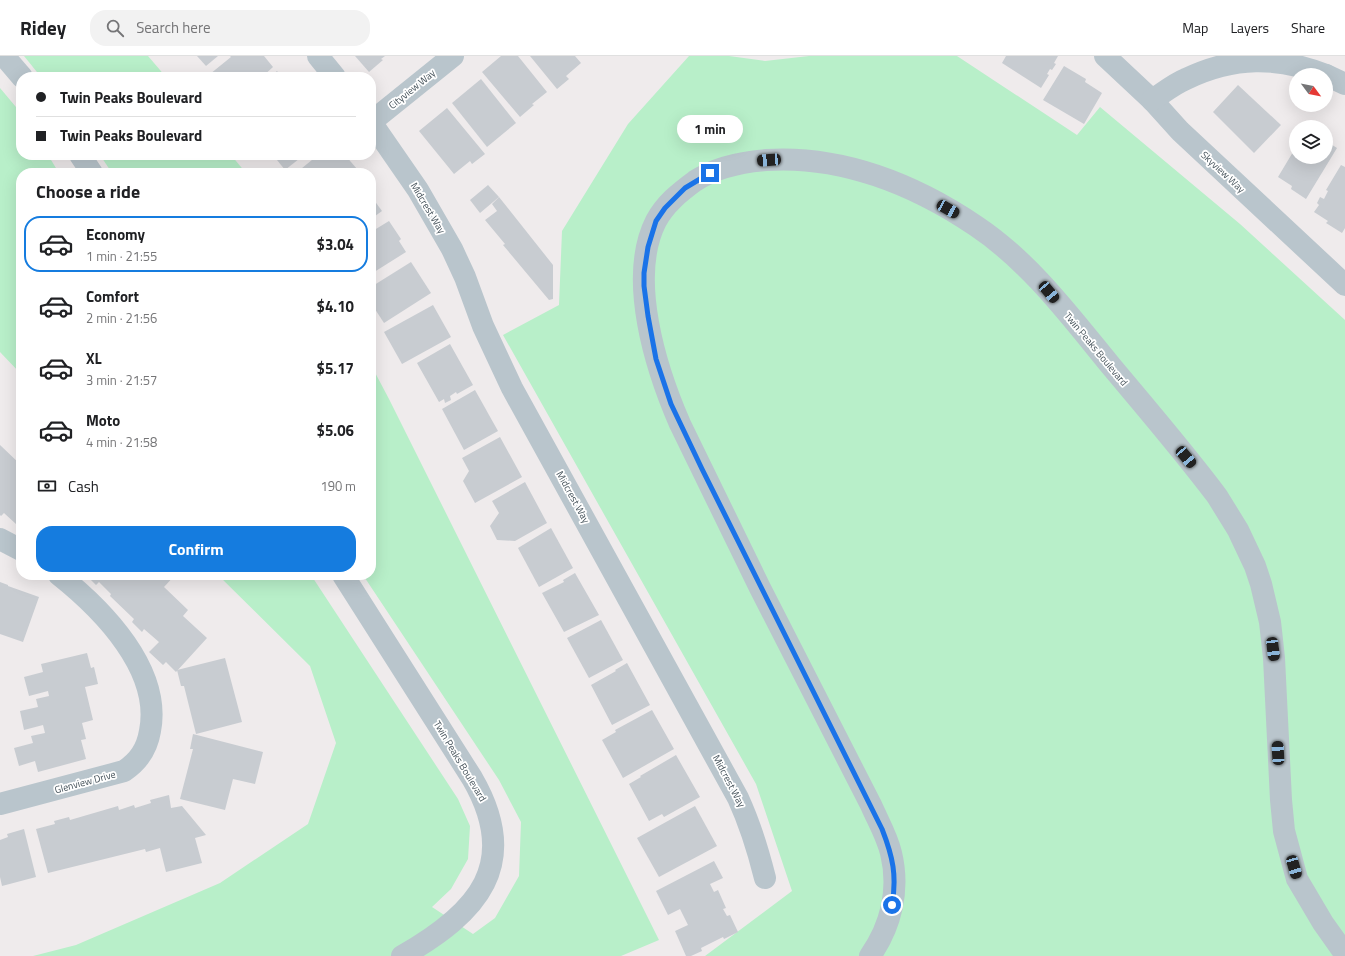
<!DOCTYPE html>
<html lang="en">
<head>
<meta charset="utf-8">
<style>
  :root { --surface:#fff; --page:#f2f2f2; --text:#202124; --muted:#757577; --line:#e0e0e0; --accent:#157cdf }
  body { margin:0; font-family:"Titillium Web",sans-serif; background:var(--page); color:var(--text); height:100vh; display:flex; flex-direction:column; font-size:15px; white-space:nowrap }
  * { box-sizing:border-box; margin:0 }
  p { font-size:13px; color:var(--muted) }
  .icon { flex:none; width:22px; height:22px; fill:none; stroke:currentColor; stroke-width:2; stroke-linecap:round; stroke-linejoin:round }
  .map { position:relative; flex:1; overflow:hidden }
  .sheet { position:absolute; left:16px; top:112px; width:360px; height:412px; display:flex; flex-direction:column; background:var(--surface); border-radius:16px; box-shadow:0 4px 16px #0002 }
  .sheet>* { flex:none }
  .banner { position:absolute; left:16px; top:16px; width:360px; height:88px; border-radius:16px; box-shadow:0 4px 16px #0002; display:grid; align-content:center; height:88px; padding:0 20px; background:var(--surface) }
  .needle { width:26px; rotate:122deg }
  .controls { position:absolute; left:1289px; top:12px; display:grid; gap:8px }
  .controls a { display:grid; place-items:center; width:44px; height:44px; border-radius:50%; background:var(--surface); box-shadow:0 4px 16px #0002; font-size:20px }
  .end { position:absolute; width:18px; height:18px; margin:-9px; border:5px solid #1a73e8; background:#fff; box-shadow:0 0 0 2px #fff }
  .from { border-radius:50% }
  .bubble { position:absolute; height:28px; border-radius:14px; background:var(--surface); box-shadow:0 4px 16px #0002; font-size:13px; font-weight:700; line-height:28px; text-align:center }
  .car { position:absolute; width:12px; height:24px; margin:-12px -6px; border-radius:5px; box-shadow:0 0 3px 1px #0007; background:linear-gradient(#222 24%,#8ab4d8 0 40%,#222 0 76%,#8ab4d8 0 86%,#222 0) }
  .banner b { display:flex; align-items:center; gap:14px; height:38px; font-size:15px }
  .banner b+b { border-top:1px solid var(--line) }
  .banner i { width:10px; height:10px; background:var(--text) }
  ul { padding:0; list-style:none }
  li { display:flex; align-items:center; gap:12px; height:56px; margin:0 8px 6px; padding:0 12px; border:2px solid transparent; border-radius:16px }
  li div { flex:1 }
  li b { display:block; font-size:15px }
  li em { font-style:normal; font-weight:700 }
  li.on { border-color:var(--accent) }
  li>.icon { width:36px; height:36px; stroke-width:1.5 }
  h2 { padding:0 20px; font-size:18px; line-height:48px }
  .pay { display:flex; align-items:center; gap:10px; height:44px; padding:0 20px; font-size:15px }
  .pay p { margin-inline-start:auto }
  .cta { display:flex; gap:8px; margin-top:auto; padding:8px 20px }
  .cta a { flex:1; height:46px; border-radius:16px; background:var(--accent); color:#fff; font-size:16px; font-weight:700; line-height:46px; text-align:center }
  header { display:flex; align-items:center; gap:24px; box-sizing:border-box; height:56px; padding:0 20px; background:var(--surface); border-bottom:1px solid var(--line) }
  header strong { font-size:19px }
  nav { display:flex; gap:22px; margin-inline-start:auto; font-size:14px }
  .search { width:280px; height:36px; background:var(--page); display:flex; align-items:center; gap:10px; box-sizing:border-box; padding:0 14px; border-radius:16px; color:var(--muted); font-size:15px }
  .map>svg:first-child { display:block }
  .green { fill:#b8efc9 }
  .building { fill:#c8ccd1 }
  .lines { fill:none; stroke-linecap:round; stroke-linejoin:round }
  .minor { stroke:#b9c5cc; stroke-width:22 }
  .route { stroke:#1a73e8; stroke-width:5 }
  .labels { text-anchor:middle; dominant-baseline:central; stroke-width:3.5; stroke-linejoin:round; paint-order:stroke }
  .street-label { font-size:10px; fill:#445159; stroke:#fff }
</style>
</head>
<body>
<header>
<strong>Ridey</strong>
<div class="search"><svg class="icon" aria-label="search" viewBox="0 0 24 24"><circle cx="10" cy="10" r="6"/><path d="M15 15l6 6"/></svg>Search here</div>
<nav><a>Map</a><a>Layers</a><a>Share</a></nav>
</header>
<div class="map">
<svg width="1345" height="900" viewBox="0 0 1345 900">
  <rect width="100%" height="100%" fill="#efebec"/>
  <g class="green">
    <path d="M24,0H148L166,21H41Z"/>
    <path d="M689,0H729L765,5L809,0H957L1077,79L1100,51L1240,168L1345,264V900H705L792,835L756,728L503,279L559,249L562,175L628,68Z"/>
    <path d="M0,32L21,57V99H48L59,117H21V318L0,296Z"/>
    <path d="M100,99H231L246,117H112Z"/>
    <path d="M371,309L389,343L659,884L621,900H33L76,889L220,827L308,768L336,687L310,610L218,519H311L458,743L470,770L468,803L451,833L432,851L473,878L495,862L519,820L521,766L499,724L363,519H371Z"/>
  </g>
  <g class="building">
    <path d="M197,0H218L206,10Z"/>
    <path d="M230,0H264L273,11L262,21H212L210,18L231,1Z"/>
    <path d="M355,0H385L381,3L383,4L369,16Z"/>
    <path d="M501,0H518L547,36L532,48L534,49L520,61L482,16Z"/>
    <path d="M530,0H575L581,7L566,20L569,23L557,33Z"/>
    <path d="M1006,0H1058L1054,7L1056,8L1052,14L1050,13L1047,18L1049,19L1041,32L1002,7Z"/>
    <path d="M1064,10L1086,23L1085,26L1102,37L1084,68L1043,44Z"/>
    <path d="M277,15L282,21H270Z"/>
    <path d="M481,23L516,67L487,91L452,47Z"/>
    <path d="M1238,29L1281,69L1254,97L1213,56Z"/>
    <path d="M447,52L485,98L472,108L470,105L454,118L419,75Z"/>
    <path d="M1326,85L1337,92L1306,143L1291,133L1292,130L1278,121L1296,91V101H1326Z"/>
    <path d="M273,99H304L285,114Z"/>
    <path d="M318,99H345L357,113L352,117H296Z"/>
    <path d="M1341,109L1345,111V172L1342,177L1326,167L1328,165L1314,156L1319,149L1317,147L1320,141L1324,143L1328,135L1326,134Z"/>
    <path d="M488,129L499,141L480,157L470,144Z"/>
    <path d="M371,140L382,155L371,163Z"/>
    <path d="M499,141L553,209V243L549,244L503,189L505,188L485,164L497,155L492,148Z"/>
    <path d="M389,165L401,183L399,185L406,196L371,218V176Z"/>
    <path d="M411,206L431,237L384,267L371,247V231Z"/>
    <path d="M433,249L451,281L402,308L384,276Z"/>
    <path d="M450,288L473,329L457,338L456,336L450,340L451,344L445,347L444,343L439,346L417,307Z"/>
    <path d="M475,334L498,375L464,394L442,353Z"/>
    <path d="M500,381L522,421L475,447L463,425L469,415L462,402Z"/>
    <path d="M0,389L21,409V468L18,465L16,468L4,457L1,460L0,459Z"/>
    <path d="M525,426L547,467L515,485L497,484L490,470L499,457L492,445Z"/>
    <path d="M551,472L573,512L539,531L518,492Z"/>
    <path d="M575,517L599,559L564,576L542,537L564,526L563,524Z"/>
    <path d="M86,519H175L164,531L188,554L183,560L207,582L176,616L166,606L163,609L149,596L159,586L144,573L142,576L132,566L134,563L110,540L111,538L99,526L96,529Z"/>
    <path d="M0,526L8,529V530L39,541L23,586L0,578Z"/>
    <path d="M601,564L623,604L589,622L567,582Z"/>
    <path d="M87,597L91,612L94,611L98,628L85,631L93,664L82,667L86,683L81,684L86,703L38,716L35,705L19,710L14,692L33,687L31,680L45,677L43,669L24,674L20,655L38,651L36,643L49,640L48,635L29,640L24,621L43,616L41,608Z"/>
    <path d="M225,602L242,666L196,678L184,630H181L177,614Z"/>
    <path d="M627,607L650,649L612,669L591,629L616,615L615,614Z"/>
    <path d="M652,654L674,693L623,722L602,684L616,676L615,674Z"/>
    <path d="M193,678L263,696L255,728L233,723L225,754L180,743L193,693H190Z"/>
    <path d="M676,699L700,741L664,761L662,758L649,765L629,728L641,721L640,720Z"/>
    <path d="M169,739L171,752L182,750L206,779L195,782L202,807L166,816L160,792L146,796L145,793L48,817L36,773L55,768L54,765L69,761L70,764L118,750L119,754L134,749L135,752L151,747L150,744Z"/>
    <path d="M695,750L717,790L659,821L637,782Z"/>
    <path d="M24,773L36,821L2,830L0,821V784L8,781L7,778Z"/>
    <path d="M714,805L723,822L710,828L714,836L718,834L726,852L723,853L727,860L730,859L738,876L724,883L723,881L701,892L702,895L691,900H686L675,875L688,869L680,853L668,859L656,835Z"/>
  </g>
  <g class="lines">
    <g class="minor">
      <path d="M4,0L22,21"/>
      <path d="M318,0L335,21"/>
      <path d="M1105,0L1152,44L1180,75L1345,229"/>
      <path d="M1326,19L1345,28"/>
      <path d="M1152,44C1163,37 1174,28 1186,23C1234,0 1277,0 1326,19"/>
      <path d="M371,66L418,134L452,193L465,221L483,270L512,332L738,742C750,768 758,794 765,822"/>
      <path d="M371,66L453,0"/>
      <path d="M80,99L92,117"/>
      <path d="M0,483L21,494"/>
      <path d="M343,519L472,722C522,808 478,857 402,900"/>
      <path d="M0,748L124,715C139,705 147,693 150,675C162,614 103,554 59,519"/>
      <path d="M870,900C891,870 900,834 891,797C887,780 878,765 871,749L760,532L680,368C656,313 627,222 656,165C665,148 680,136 695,125C716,111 741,106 766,104C841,99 914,128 976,170C1030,206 1070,260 1111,310C1147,353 1184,396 1217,440L1238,474L1255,510L1261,528L1270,566L1274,602L1281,744L1284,775L1297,823L1323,867L1345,898"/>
    </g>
  </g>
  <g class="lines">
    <path class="route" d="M710,117L685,132L665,152L656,165L648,191L644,217V230L648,260L656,303L671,348L702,413L882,773C893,801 897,820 892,849"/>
  </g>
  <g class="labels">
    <g class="street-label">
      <text transform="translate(412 33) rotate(-39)">Cityview Way</text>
      <text transform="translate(1223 116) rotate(43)">Skyview Way</text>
      <text transform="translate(428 152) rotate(59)">Midcrest Way</text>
      <text transform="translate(1096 293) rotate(50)">Twin Peaks Boulevard</text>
      <text transform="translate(573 441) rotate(61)">Midcrest Way</text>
      <text transform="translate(460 705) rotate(59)">Twin Peaks Boulevard</text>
      <text transform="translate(729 725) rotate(62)">Midcrest Way</text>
      <text transform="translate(85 726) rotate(-15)">Glenview Drive</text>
    </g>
  </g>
</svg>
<div class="controls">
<a><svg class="needle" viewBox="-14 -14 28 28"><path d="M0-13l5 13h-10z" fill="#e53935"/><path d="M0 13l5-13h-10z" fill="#757577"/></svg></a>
<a><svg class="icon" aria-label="layers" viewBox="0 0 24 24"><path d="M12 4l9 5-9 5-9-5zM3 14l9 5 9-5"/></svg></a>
</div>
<i class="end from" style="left:892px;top:849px"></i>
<i class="end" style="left:710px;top:117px"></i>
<div class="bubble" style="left:677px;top:59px;width:66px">1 min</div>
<i class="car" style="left:769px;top:104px;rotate:266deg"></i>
<i class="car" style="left:948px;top:153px;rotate:119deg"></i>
<i class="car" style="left:1049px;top:236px;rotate:140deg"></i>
<i class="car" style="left:1186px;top:401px;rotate:140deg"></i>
<i class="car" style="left:1273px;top:593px;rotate:173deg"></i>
<i class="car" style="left:1278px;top:697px;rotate:357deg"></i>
<i class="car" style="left:1294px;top:811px;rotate:164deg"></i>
<div class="banner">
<b><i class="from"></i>Twin Peaks Boulevard</b>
<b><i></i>Twin Peaks Boulevard</b>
</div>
<section class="sheet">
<h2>Choose a ride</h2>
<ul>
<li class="on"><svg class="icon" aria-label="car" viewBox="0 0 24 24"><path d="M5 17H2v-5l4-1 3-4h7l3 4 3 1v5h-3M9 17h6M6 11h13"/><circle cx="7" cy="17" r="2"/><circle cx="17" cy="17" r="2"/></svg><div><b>Economy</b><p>1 min · 21:55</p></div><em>$3.04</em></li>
<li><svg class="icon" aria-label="car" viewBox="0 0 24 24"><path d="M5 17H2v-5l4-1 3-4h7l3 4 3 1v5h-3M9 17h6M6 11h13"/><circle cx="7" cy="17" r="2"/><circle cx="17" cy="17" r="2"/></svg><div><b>Comfort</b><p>2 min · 21:56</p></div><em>$4.10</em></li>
<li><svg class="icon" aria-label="car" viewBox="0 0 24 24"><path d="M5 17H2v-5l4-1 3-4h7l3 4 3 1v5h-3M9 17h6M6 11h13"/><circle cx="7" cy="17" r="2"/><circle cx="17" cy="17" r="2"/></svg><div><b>XL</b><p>3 min · 21:57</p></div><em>$5.17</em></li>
<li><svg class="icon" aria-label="car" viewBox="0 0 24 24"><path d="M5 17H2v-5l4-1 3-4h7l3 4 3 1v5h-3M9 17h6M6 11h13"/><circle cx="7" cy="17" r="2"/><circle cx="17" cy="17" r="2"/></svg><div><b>Moto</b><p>4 min · 21:58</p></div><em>$5.06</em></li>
</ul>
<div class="pay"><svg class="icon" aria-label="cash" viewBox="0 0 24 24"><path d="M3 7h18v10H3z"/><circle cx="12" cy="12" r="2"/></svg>Cash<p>190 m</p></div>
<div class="cta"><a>Confirm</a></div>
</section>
</div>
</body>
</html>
